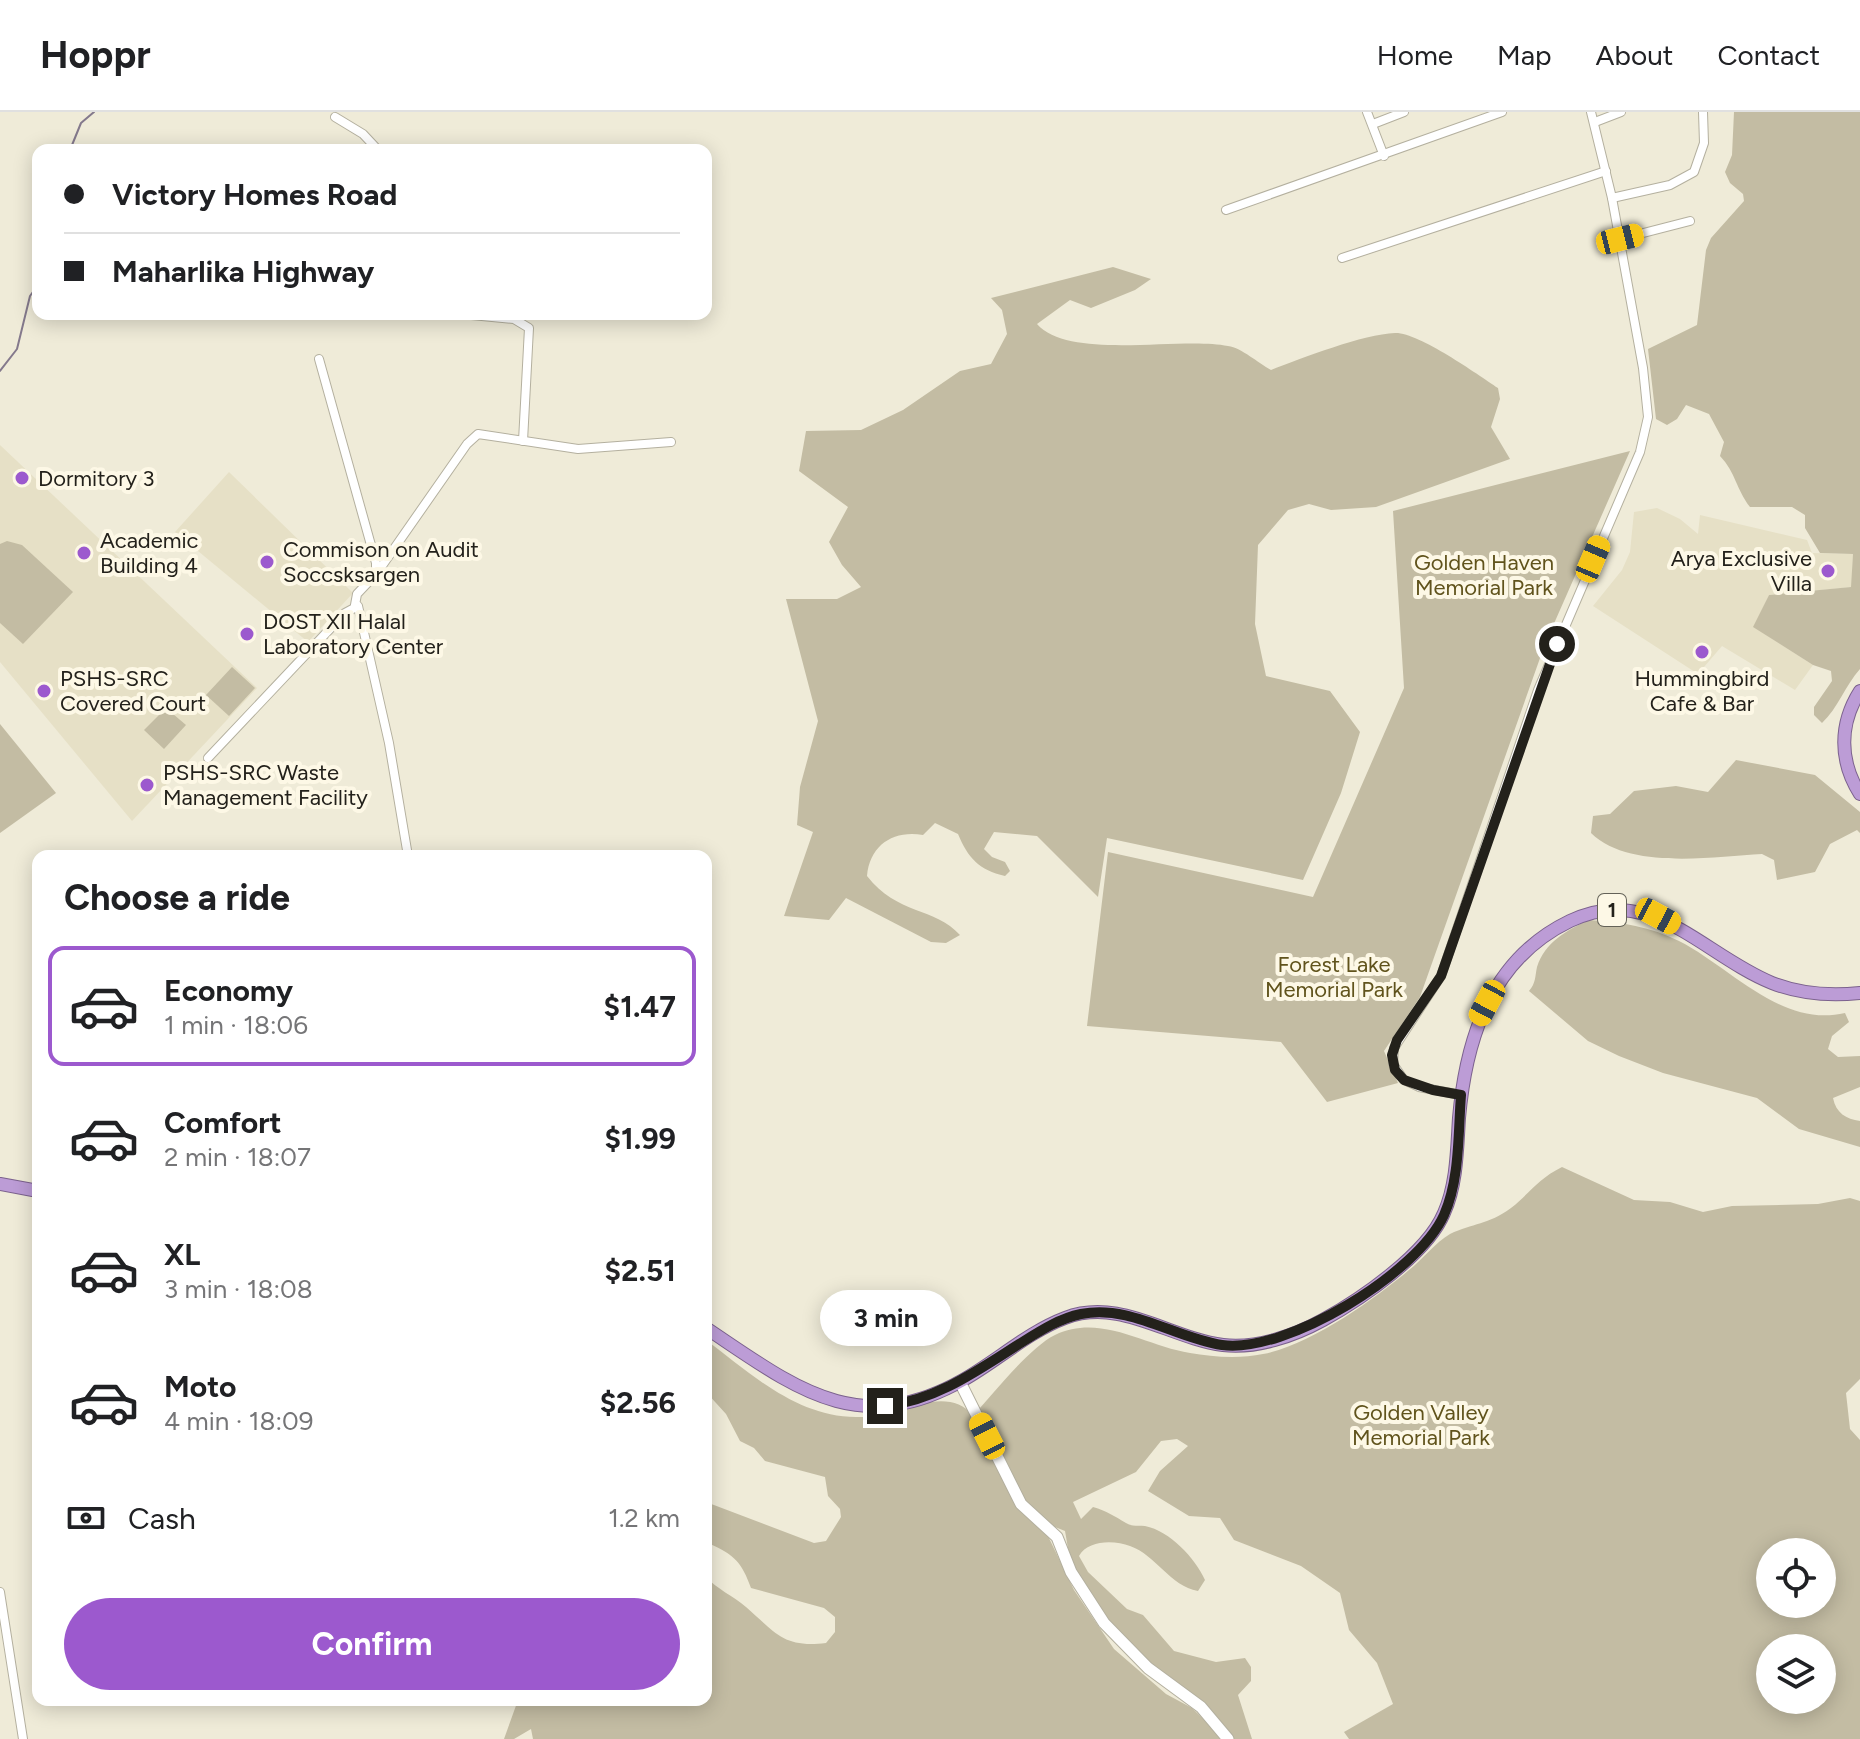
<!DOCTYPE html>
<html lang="en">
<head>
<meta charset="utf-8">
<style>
  :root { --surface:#fff; --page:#f2f2f2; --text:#202124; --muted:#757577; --line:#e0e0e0; --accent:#9c59ce }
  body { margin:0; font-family:Figtree,sans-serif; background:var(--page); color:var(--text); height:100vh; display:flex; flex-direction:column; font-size:30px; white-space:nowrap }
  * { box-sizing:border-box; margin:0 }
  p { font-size:26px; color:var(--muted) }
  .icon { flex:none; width:44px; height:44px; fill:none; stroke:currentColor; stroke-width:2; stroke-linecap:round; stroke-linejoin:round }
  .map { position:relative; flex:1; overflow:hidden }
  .sheet { position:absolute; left:32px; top:738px; width:680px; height:856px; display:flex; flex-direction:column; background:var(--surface); border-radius:16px; box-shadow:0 4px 20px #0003 }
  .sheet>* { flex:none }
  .banner { position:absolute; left:32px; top:32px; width:680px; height:176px; border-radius:16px; box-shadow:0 4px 20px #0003; display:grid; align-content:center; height:176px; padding:0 32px; background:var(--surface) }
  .buttons { position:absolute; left:1756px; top:1426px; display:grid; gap:16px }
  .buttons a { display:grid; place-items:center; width:80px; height:80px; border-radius:50%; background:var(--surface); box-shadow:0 4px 20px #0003; font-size:40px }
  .end { position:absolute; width:36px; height:36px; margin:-18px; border:10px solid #23211b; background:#fff; box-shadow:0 0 0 4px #fff }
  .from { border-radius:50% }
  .bubble { position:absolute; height:56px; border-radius:28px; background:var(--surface); box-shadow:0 4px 20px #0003; font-size:26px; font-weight:700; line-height:56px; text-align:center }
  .car { position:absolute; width:24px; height:48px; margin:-24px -12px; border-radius:10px; box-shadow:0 0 6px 2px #0007; background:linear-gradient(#f5c518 24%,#345 0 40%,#f5c518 0 76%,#345 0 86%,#f5c518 0) }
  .banner b { display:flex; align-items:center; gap:28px; height:76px; font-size:30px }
  .banner b+b { border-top:2px solid var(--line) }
  .banner i { width:20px; height:20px; background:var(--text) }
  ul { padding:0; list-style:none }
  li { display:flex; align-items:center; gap:24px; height:120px; margin:0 16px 12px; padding:0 16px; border:4px solid transparent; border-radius:16px }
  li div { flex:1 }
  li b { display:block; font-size:30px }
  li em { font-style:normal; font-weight:700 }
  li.selected { border-color:var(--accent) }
  li>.icon { width:72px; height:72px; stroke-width:1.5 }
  h2 { padding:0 32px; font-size:36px; line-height:96px }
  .pay { display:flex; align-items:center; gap:20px; height:88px; padding:0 32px; font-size:30px }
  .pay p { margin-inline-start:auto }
  .action { display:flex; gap:16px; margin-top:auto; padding:16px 32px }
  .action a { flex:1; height:92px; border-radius:48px; background:var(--accent); color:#fff; font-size:32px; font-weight:700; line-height:92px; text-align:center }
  header { display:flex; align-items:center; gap:48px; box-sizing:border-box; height:112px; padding:0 40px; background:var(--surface); border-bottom:2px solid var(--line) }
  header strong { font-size:38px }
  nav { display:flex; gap:44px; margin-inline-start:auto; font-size:28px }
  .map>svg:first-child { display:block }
  .built { fill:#e6e0c6 }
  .green { fill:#c3bca3; fill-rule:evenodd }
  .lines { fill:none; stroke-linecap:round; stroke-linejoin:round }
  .stream { stroke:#84798c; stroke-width:2 }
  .minor-casing { stroke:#b4b09f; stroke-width:10 }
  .secondary-casing { stroke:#b4b09f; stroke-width:13 }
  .trunk-casing { stroke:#7b618d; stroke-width:14 }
  .minor { stroke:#fff; stroke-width:8 }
  .secondary { stroke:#fff; stroke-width:11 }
  .trunk { stroke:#bc9cd6; stroke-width:12 }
  .route { stroke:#23211b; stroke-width:10 }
  .poi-dot { fill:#9c59ce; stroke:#fdf8e6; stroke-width:3 }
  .labels { text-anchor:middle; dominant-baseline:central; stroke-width:8; stroke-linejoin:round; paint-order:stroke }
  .shield { fill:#fdf8e6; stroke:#646258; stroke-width:2 }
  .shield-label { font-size:20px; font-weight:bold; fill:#23211b }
  .poi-label { font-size:22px; fill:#23211b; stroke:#fdf8e6; text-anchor:start }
  .park-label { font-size:22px; fill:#60531c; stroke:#fdf8e6 }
</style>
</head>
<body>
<header>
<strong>Hoppr</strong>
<nav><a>Home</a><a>Map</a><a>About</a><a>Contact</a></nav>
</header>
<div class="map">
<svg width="1860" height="1627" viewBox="0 0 1860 1627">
  <rect width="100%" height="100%" fill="#efebd8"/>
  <g class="built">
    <path d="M0,333L257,576L132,709L0,550Z"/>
    <path d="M229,360L353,481L308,530L175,420Z"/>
    <path d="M1657,396L1680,407L1698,422L1700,403L1807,428L1812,441L1853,442L1852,475L1769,483L1754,515L1813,553L1795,578L1722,534L1698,562L1593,494L1622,458L1630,440L1634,400Z"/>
  </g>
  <g class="green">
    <path d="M1734,0H1860V557C1845,574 1838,596 1822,611L1814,603V595L1832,569L1831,559L1813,553L1753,515L1769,483L1851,475L1853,442L1820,441L1805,416V403L1792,395H1750C1736,377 1736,361 1720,344L1724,330L1709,302L1686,293L1677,307L1667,313L1656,307L1648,237L1697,213L1706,138L1711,126L1744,89L1743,82L1730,71L1725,60L1732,43Z"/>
    <path d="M1113,155L1151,167L1135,178L1091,196L1070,188L1037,212C1070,249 1181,224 1228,234C1242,236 1258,251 1271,258C1302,246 1364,222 1395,221C1418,220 1477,262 1498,276L1500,287L1491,315L1510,347L1376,395L1331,398L1309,392L1288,398L1258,433L1255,512L1266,564L1330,579L1360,620L1341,681L1303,768L1107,726L1098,785L1037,724L994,720L984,737L992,745L1005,750L1010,759L1005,764C979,758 968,746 958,722L935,711L923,723C893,718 870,733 867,764C897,803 935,795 960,823L946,831L931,830L846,786L829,808L784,804L813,720L797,713L800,675L818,609L786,487H837L861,475L842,453L829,430L848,395L799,359L806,319L861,318L903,298L960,259L991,252L1007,222L1002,198L991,186Z"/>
    <path d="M1630,339L1545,532L1420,885L1384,939L1398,971L1327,990L1281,930L1087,914L1108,740L1313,785L1404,576L1393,399Z"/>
    <path d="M7,429L22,433L73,480L23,532L0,511V432Z"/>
    <path d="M232,555L255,576L229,604L206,583Z"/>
    <path d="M166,596L186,613L164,637L144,618Z"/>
    <path d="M0,612L56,681L0,721Z"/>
    <path d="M1736,648L1815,663L1860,700V721L1857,718L1830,732L1815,760L1777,768L1774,748L1762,742C1711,745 1629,758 1591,721L1593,704L1610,702L1634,679L1676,674L1708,680Z"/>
    <path d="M1589,808C1621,810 1651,815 1679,829C1732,856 1781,916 1845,901L1849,910L1832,924L1828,937L1838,945L1860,944V975L1833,986C1836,1001 1846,1007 1860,1009V1035L1799,1017L1757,986L1663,961L1619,944L1588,929L1529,879C1536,871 1535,864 1537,855C1545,830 1567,818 1589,808Z"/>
    <path d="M1562,1055L1634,1088L1670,1090L1703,1100L1732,1094L1818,1092L1850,1086L1860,1089V1267L1846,1281L1850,1317L1860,1328V1627H1349L1344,1620L1393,1592L1377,1551L1349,1518L1340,1481L1301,1454L1234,1428L1220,1406L1189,1404L1148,1379L1160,1359L1188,1334L1177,1327L1161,1329L1136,1360L1073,1390L1081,1407L1093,1395C1107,1399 1114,1404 1126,1411C1132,1415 1138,1413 1145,1414C1170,1419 1195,1446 1205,1468L1198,1479C1170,1474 1156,1443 1130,1434C1114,1428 1088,1428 1079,1444L1088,1460L1127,1497L1143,1503L1174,1539L1216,1550L1245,1546L1251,1555V1569L1238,1583L1252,1627H1229C1214,1594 1187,1580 1160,1560C1134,1541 1081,1479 1071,1449C1068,1440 1067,1429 1065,1419L1055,1415L1047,1422L1074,1478L1114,1537L1166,1582L1192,1596L1224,1627H533L531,1617L514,1627H504L518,1588H706V1465C717,1477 733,1484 746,1495C776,1521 783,1536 826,1531L835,1520V1505L824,1496L751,1476C742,1451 735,1443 710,1432L706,1436V1390L814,1431L826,1429L841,1405L840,1397L828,1384L825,1365L765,1349L754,1336L740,1329L726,1302L706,1280V1228C751,1262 798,1306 858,1305C895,1305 948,1270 973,1304C992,1283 1030,1235 1055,1223C1101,1201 1145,1234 1190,1241C1212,1245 1240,1247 1263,1242C1310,1233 1372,1189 1409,1158C1422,1148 1436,1130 1450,1122C1473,1111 1488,1113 1511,1096C1531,1080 1538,1067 1562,1055ZM1770,1440H1822V1492H1770ZM1770,1536H1822V1588H1770Z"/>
  </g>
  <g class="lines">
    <g class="stream">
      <path d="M70,38L81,11L94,0"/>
      <path d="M0,259L17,237L30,184L38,173"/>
    </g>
    <defs>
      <g id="minor">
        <path d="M1367,0L1384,44"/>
        <path d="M335,5L363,22L378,38"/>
        <path d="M1595,10L1621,0"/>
        <path d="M1373,12L1404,0"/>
        <path d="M1612,86L1670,73L1694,60L1704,31L1703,0"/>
        <path d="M1226,98L1502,0"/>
        <path d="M1620,127L1690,109"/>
        <path d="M1342,146L1606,59"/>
        <path d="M461,202L514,207L529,216L523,329"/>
        <path d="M319,247L376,451V462L357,482L355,493"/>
        <path d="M377,461L467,332L478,322L578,337L671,330"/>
        <path d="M208,646L345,501L358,494L389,631L408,744"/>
        <path d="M1461,983L1419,975L1404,968L1393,952L1394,936L1441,864L1538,578L1640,340L1648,305L1643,256L1612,86L1591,0"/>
        <path d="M0,1480L23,1627"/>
      </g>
      <path id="secondary" d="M960,1270L1021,1392L1057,1425L1071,1460L1104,1511L1148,1556L1201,1595L1228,1627"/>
      <g id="trunk">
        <path d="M1860,579C1839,612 1839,649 1860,682"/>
        <path d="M0,1072L38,1079"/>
        <path d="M706,1216C793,1274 857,1328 963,1268C997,1249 1028,1220 1065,1206C1120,1185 1169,1226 1223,1233C1256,1237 1294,1224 1323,1208C1361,1187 1427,1142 1444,1101C1457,1072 1457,1037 1459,1006C1466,926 1491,847 1570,809C1651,770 1703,843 1772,871C1800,882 1831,884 1860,881"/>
      </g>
    </defs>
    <use href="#minor" class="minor-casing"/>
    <use href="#secondary" class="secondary-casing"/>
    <use href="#trunk" class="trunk-casing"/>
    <use href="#minor" class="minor"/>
    <use href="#secondary" class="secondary"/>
    <use href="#trunk" class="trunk"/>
  </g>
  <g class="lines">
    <path class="route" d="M885,1294C935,1288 974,1261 1016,1234C1037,1221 1057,1207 1081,1202C1130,1192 1175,1226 1222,1233C1286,1242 1418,1161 1444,1103C1460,1067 1458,1021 1461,983L1433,978L1404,968L1395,958L1392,943L1397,928L1441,864L1557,532"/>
  </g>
  <g class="poi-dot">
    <circle cx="22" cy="366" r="8"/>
    <circle cx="84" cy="441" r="8"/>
    <circle cx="267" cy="450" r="8"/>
    <circle cx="1828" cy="459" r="8"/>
    <circle cx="247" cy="522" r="8"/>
    <circle cx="1702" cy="540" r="8"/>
    <circle cx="44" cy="579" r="8"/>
    <circle cx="147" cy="673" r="8"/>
  </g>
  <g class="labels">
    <rect class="shield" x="1598" y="782" width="28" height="32" rx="6"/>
    <g class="shield-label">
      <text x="1612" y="798">1</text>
    </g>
    <g class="poi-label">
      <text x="38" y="366">Dormitory 3</text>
      <text x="100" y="428">Academic<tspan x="100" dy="25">Building 4</tspan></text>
      <text x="283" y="437">Commison on Audit<tspan x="283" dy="25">Soccsksargen</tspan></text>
      <text x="1812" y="446" text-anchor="end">Arya Exclusive<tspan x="1812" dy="25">Villa</tspan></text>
      <text x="263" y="509">DOST XII Halal<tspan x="263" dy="25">Laboratory Center</tspan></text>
      <text x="60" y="566">PSHS-SRC<tspan x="60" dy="25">Covered Court</tspan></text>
      <text x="1702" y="566" text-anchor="middle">Hummingbird<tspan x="1702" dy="25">Cafe &amp; Bar</tspan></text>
      <text x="163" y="660">PSHS-SRC Waste<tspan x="163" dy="25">Management Facility</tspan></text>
    </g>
    <g class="park-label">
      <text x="1484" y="450">Golden Haven<tspan x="1484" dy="25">Memorial Park</tspan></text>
      <text x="1334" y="852">Forest Lake<tspan x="1334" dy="25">Memorial Park</tspan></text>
      <text x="1421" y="1300">Golden Valley<tspan x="1421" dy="25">Memorial Park</tspan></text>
    </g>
  </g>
</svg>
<div class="buttons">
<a><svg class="icon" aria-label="locate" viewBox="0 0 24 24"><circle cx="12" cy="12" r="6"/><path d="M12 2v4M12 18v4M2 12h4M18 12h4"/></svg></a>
<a><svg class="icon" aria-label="layers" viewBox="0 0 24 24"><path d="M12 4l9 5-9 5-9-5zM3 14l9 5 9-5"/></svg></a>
</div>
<i class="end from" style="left:1557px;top:532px"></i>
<i class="end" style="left:885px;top:1294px"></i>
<div class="bubble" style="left:820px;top:1178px;width:132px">3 min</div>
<i class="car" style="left:1620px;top:127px;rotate:76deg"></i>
<i class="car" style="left:1593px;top:447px;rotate:23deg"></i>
<i class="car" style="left:1658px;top:804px;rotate:118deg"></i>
<i class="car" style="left:1487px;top:891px;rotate:208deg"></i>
<i class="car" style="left:987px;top:1324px;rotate:333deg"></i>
<div class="banner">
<b><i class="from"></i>Victory Homes Road</b>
<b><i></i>Maharlika Highway</b>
</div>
<section class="sheet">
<h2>Choose a ride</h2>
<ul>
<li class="selected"><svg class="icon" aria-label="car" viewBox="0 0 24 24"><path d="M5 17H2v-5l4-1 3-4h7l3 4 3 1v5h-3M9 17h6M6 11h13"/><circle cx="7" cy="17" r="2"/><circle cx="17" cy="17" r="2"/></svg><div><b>Economy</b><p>1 min · 18:06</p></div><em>$1.47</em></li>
<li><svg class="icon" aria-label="car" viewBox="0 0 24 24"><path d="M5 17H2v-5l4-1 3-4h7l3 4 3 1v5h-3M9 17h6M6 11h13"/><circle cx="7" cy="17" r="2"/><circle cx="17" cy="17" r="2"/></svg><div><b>Comfort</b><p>2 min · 18:07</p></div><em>$1.99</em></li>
<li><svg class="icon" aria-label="car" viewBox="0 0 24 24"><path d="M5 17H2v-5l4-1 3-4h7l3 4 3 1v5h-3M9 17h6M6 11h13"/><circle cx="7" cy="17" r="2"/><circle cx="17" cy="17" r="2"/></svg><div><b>XL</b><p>3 min · 18:08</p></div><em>$2.51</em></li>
<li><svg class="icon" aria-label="car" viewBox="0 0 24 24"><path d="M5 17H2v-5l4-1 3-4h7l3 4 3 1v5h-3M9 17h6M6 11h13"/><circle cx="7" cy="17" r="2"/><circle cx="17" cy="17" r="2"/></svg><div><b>Moto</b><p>4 min · 18:09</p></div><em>$2.56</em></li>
</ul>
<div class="pay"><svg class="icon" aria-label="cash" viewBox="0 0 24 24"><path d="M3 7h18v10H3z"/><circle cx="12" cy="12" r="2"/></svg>Cash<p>1.2 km</p></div>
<div class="action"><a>Confirm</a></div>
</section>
</div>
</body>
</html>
